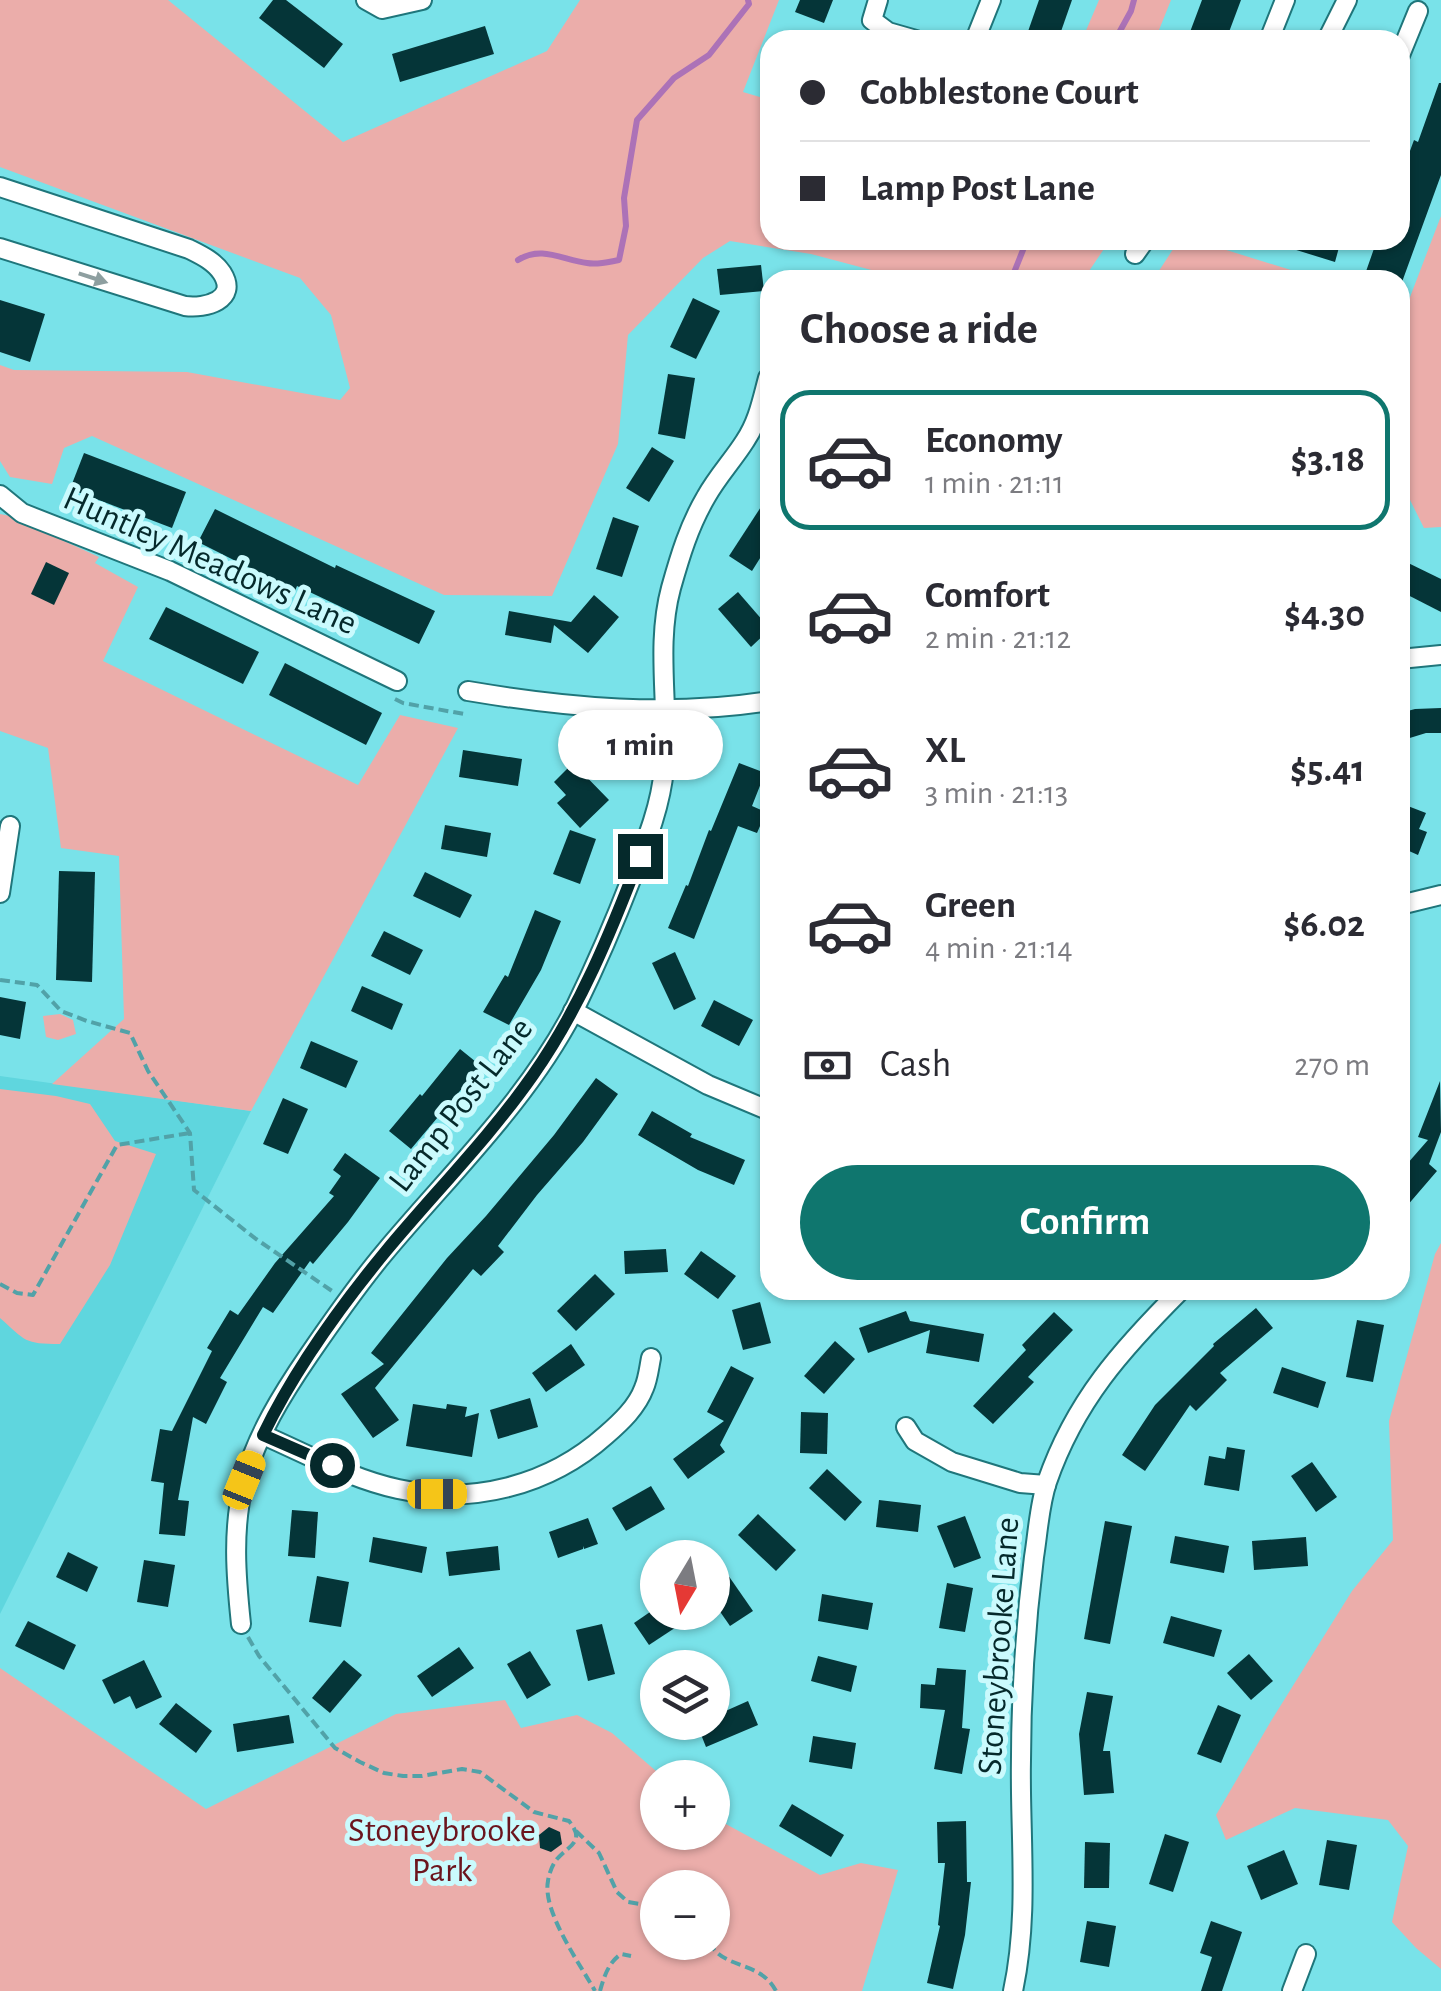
<!DOCTYPE html>
<html lang="en">
<head>
<meta charset="utf-8">
<style>
  :root { --surface:#fff; --page:#f7f7f7; --text:#2b2b33; --muted:#7c7c81; --line:#e1e1e2; --accent:#0f766e }
  body { margin:0; font-family:"Alegreya Sans",sans-serif; background:var(--page); color:var(--text); height:100vh; display:flex; flex-direction:column; font-size:38px; white-space:nowrap }
  * { box-sizing:border-box; margin:0 }
  p { font-size:32px; color:var(--muted) }
  .icon { flex:none; width:55px; height:55px; fill:none; stroke:currentColor; stroke-width:2; stroke-linecap:round; stroke-linejoin:round }
  .map { position:relative; flex:1; overflow:hidden }
  .side { position:absolute; left:760px; top:270px; width:650px; height:1030px; display:flex; flex-direction:column; background:var(--surface); border-radius:30px; box-shadow:0 2px 8px #0004 }
  .side>* { flex:none }
  .guide { position:absolute; left:760px; top:30px; width:650px; height:220px; border-radius:30px; box-shadow:0 2px 8px #0004; display:grid; align-content:center; height:220px; padding:0 40px; background:var(--surface) }
  .needle { width:65px; rotate:190deg }
  .fabs { position:absolute; left:640px; top:1540px; display:grid; gap:20px }
  .fabs a { display:grid; place-items:center; width:90px; height:90px; border-radius:50%; background:var(--surface); box-shadow:0 2px 8px #0004; font-size:50px }
  .end { position:absolute; width:45px; height:45px; margin:-22px; border:12px solid #05292b; background:#fff; box-shadow:0 0 0 5px #fff }
  .from { border-radius:50% }
  .bubble { position:absolute; height:70px; border-radius:35px; background:var(--surface); box-shadow:0 2px 8px #0004; font-size:32px; font-weight:700; line-height:70px; text-align:center }
  .car { position:absolute; width:30px; height:60px; margin:-30px -15px; border-radius:12px; box-shadow:0 0 8px 2px #0007; background:linear-gradient(#f5c518 24%,#345 0 40%,#f5c518 0 76%,#345 0 86%,#f5c518 0) }
  .guide b { display:flex; align-items:center; gap:35px; height:95px; font-size:38px }
  .guide b+b { border-top:2px solid var(--line) }
  .guide i { width:25px; height:25px; background:var(--text) }
  ul { padding:0; list-style:none }
  li { display:flex; align-items:center; gap:30px; height:140px; margin:0 20px 15px; padding:0 20px; border:5px solid transparent; border-radius:30px }
  li div { flex:1 }
  li b { display:block; font-size:38px }
  li em { font-style:normal; font-weight:700 }
  li.current { border-color:var(--accent) }
  li>.icon { width:90px; height:90px; stroke-width:1.5 }
  h2 { padding:0 40px; font-size:45px; line-height:120px }
  .pay { display:flex; align-items:center; gap:25px; height:110px; padding:0 40px; font-size:38px }
  .pay p { margin-inline-start:auto }
  .cta { display:flex; gap:20px; margin-top:auto; padding:20px 40px }
  .cta a { flex:1; height:115px; border-radius:60px; background:var(--accent); color:#fff; font-size:40px; font-weight:700; line-height:115px; text-align:center }
  .map>svg:first-child { display:block }
  .built { fill:#5fd6de }
  .green { fill:#ebadaa; fill-rule:evenodd }
  .lines { fill:none; stroke-linecap:round; stroke-linejoin:round }
  .stream { stroke:#ac72b7; stroke-width:6 }
  .building { fill:#053538 }
  .minor-casing { stroke:#1f767b; stroke-width:22 }
  .path { stroke:#51a2a8; stroke-width:4; stroke-dasharray:10 5; stroke-linecap:butt }
  .minor { stroke:#fff; stroke-width:18 }
  .oneway { fill:#8e9fa0 }
  .route { stroke:#05292b; stroke-width:12 }
  .labels { text-anchor:middle; dominant-baseline:central; stroke-width:10; stroke-linejoin:round; paint-order:stroke }
  .street-label { font-size:35px; fill:#05292b; stroke:#cafafd }
  .park-label { font-size:35px; fill:#6b141d; stroke:#cafafd }
</style>
</head>
<body>
<div class="map">
<svg width="1441" height="1991" viewBox="0 0 1441 1991">
  <rect width="100%" height="100%" fill="#79e2e9"/>
  <path class="built" d="M0,1076L251,1111L0,1614Z"/>
  <g class="green">
    <path d="M0,0H168L343,142L547,51L580,0H779L743,92L770,100V240H1110L1083,280H909L811,254L730,241L703,258L628,335L618,444L552,596L444,595L92,436L64,448L52,484L10,477L0,461V365L14,370L187,372L340,400L350,388L331,315L300,278L0,167Z"/>
    <path d="M1099,0H1171L1155,40H1082Z"/>
    <path d="M1441,216V527L1424,528L1400,480V304L1407,305Z"/>
    <path d="M1179,240H1194L1323,280H1153Z"/>
    <path d="M0,514L10,516L99,557L95,563L138,587L103,661L358,785L400,715L458,728L251,1111L52,1084L124,1019L119,856L61,848L48,748L0,731Z"/>
    <path d="M60,1014L73,1020L76,1034L58,1040L46,1037L43,1016Z"/>
    <path d="M0,1089L56,1096L90,1104L115,1141L156,1154L110,1265L60,1344C24,1344 26,1341 0,1318Z"/>
    <path d="M1441,1243V1969L1416,1948L1392,1922L1408,1846L1388,1820L1295,1808L1226,1840L1216,1815L1271,1721L1352,1591L1393,1540L1389,1421L1435,1254Z"/>
    <path d="M0,1668L206,1809L396,1714L505,1700L521,1728L577,1715L612,1733L663,1777L658,1778V1832H712L713,1817L820,1875L861,1863L898,1870L862,1991H0ZM658,1888H712V1942H658Z"/>
  </g>
  <g class="lines">
    <g class="stream">
      <path d="M1115,40L1131,11L1134,0"/>
      <path d="M518,260C541,245 563,260 587,263C598,265 608,262 619,260L626,226L624,198L637,120L674,78L709,55L749,4L748,0"/>
      <path d="M1011,280L1027,240"/>
    </g>
  </g>
  <g class="building">
    <path d="M273,0H286L343,44L324,68L259,18Z"/>
    <path d="M800,0H833L824,23L795,12Z"/>
    <path d="M1039,0H1072L1058,40H1025Z"/>
    <path d="M1202,0H1241L1226,40H1187Z"/>
    <path d="M485,26L494,54L400,82L392,54Z"/>
    <path d="M1439,83H1441V175L1402,282L1400,280H1363L1377,240H1400V178L1414,140L1418,142Z"/>
    <path d="M1278,240H1341L1335,262L1277,244Z"/>
    <path d="M761,265L764,291L720,295L717,269Z"/>
    <path d="M693,298L720,311L696,359L670,347Z"/>
    <path d="M0,300L45,314L30,362L0,352Z"/>
    <path d="M668,374L695,378L685,439L658,434Z"/>
    <path d="M652,447L674,461L649,502L626,488Z"/>
    <path d="M84,453L186,492L172,528L70,489Z"/>
    <path d="M770,493V542L752,571L729,556Z"/>
    <path d="M215,509L335,568L336,565L435,611L419,644L297,586L295,591L198,542Z"/>
    <path d="M613,517L639,526L622,577L596,569Z"/>
    <path d="M1400,559L1441,579V612L1400,591Z"/>
    <path d="M46,562L69,573L54,605L31,594Z"/>
    <path d="M738,592L770,629L751,647L718,609Z"/>
    <path d="M594,595L619,617L588,653L554,625L551,643L505,635L509,611L571,622Z"/>
    <path d="M166,607L259,652L243,684L149,639Z"/>
    <path d="M285,663L382,713L366,745L269,695Z"/>
    <path d="M1441,708V733H1426L1400,741V713L1415,709Z"/>
    <path d="M463,750L522,759L518,786L459,777Z"/>
    <path d="M573,763L609,800L580,828L557,803L566,795L554,782Z"/>
    <path d="M739,763L765,773L752,806L766,812L757,833L738,826L694,939L668,928L686,885L688,886L709,830L711,831Z"/>
    <path d="M1400,803L1426,813L1419,829L1427,832L1418,855L1400,847Z"/>
    <path d="M445,825L491,833L487,857L441,849Z"/>
    <path d="M570,830L596,839L580,884L553,874Z"/>
    <path d="M59,871L95,872L92,982L56,980Z"/>
    <path d="M425,872L472,895L460,918L413,896Z"/>
    <path d="M535,910L561,921L541,970L509,1025L483,1012L505,975L508,977Z"/>
    <path d="M384,931L423,950L410,975L371,956Z"/>
    <path d="M675,952L696,999L674,1010L652,963Z"/>
    <path d="M362,986L403,1004L392,1030L351,1011Z"/>
    <path d="M0,997L26,1002L20,1039L0,1035Z"/>
    <path d="M714,1000L753,1020L739,1046L701,1026Z"/>
    <path d="M311,1041L358,1061L346,1088L300,1068Z"/>
    <path d="M460,1049L481,1066L411,1149L389,1131L420,1094L422,1096Z"/>
    <path d="M596,1078L618,1094L583,1142L537,1195L498,1246L504,1252L481,1276L473,1269L375,1388L399,1420L373,1438L341,1394L384,1364L371,1353L447,1258L486,1216L554,1135Z"/>
    <path d="M1440,1081L1441,1132L1429,1164L1437,1171L1400,1214V1172L1428,1140L1418,1137Z"/>
    <path d="M283,1098L308,1109L288,1154L263,1144Z"/>
    <path d="M652,1111L692,1134L690,1137L745,1160L734,1185L698,1170L638,1135Z"/>
    <path d="M345,1153L380,1178L348,1222L313,1264L310,1261L273,1313L263,1307L220,1378L227,1382L206,1424L193,1417L178,1500L189,1501L185,1536L159,1534L164,1483L151,1481L160,1429L172,1431L212,1351L207,1348L230,1310L238,1315L275,1263L334,1196L329,1193L341,1176L333,1170Z"/>
    <path d="M666,1249L668,1272L625,1274L624,1251Z"/>
    <path d="M701,1251L736,1276L718,1299L684,1274Z"/>
    <path d="M595,1274L615,1294L576,1331L557,1311Z"/>
    <path d="M760,1302L771,1343L743,1350L732,1310Z"/>
    <path d="M1256,1308L1273,1328L1220,1373L1227,1380L1196,1411L1190,1405L1145,1471L1122,1455L1155,1405L1214,1346L1213,1344Z"/>
    <path d="M906,1311L910,1321L984,1334L979,1362L926,1353L930,1330L868,1353L859,1328Z"/>
    <path d="M1054,1312L1073,1330L1028,1377L1034,1382L993,1424L973,1406L1026,1350L1022,1345Z"/>
    <path d="M1357,1320L1384,1325L1373,1382L1346,1377Z"/>
    <path d="M835,1341L855,1359L824,1394L804,1376Z"/>
    <path d="M571,1344L585,1365L546,1392L532,1373Z"/>
    <path d="M731,1366L754,1378L720,1445L725,1452L688,1479L673,1459L724,1421L707,1412Z"/>
    <path d="M1282,1367L1326,1382L1318,1408L1273,1393Z"/>
    <path d="M530,1398L538,1427L498,1439L490,1410Z"/>
    <path d="M413,1404L446,1409L447,1404L467,1407L465,1417L479,1413L472,1457L406,1446Z"/>
    <path d="M801,1412L828,1413L827,1454L800,1453Z"/>
    <path d="M1227,1447L1245,1450L1239,1491L1204,1485L1209,1456L1225,1459Z"/>
    <path d="M1312,1462L1337,1497L1316,1512L1291,1476Z"/>
    <path d="M827,1469L862,1502L845,1521L809,1488Z"/>
    <path d="M651,1486L665,1509L626,1531L612,1508Z"/>
    <path d="M879,1500L921,1505L918,1532L876,1527Z"/>
    <path d="M292,1510L318,1512L315,1558L288,1556Z"/>
    <path d="M758,1514L796,1550L776,1571L738,1535Z"/>
    <path d="M965,1516L981,1558L954,1568L937,1526Z"/>
    <path d="M588,1518L598,1544L584,1549L583,1546V1549L558,1558L549,1532Z"/>
    <path d="M1105,1521L1132,1526L1110,1644L1084,1639Z"/>
    <path d="M1175,1536L1229,1546L1224,1573L1170,1563Z"/>
    <path d="M373,1537L427,1547L422,1573L369,1562Z"/>
    <path d="M1306,1537L1308,1566L1254,1570L1252,1541Z"/>
    <path d="M498,1546L500,1570L449,1576L446,1552Z"/>
    <path d="M68,1552L98,1567L87,1592L56,1577Z"/>
    <path d="M712,1552L753,1611L730,1626L712,1600Z"/>
    <path d="M144,1560L175,1565L168,1607L137,1602Z"/>
    <path d="M317,1576L349,1582L341,1627L309,1622Z"/>
    <path d="M947,1583L973,1588L965,1632L939,1628Z"/>
    <path d="M822,1594L873,1603L868,1630L818,1621Z"/>
    <path d="M650,1612H699L649,1645L634,1623Z"/>
    <path d="M1171,1616L1222,1630L1214,1657L1163,1643Z"/>
    <path d="M28,1621L76,1645L64,1670L15,1646Z"/>
    <path d="M602,1624L615,1674L588,1681L576,1630Z"/>
    <path d="M459,1647L474,1668L432,1697L417,1676Z"/>
    <path d="M530,1651L551,1685L527,1699L507,1664Z"/>
    <path d="M1249,1654L1273,1681L1251,1700L1227,1673Z"/>
    <path d="M818,1656L857,1666L851,1692L811,1681Z"/>
    <path d="M144,1660L162,1697L136,1709L130,1696L114,1704L102,1680Z"/>
    <path d="M344,1660L362,1675L330,1713L312,1698Z"/>
    <path d="M937,1668L966,1670L962,1728L970,1729L962,1774L934,1769L945,1710L920,1708L921,1684L935,1685Z"/>
    <path d="M1087,1692L1113,1696L1103,1751H1110L1114,1793L1084,1795L1079,1734Z"/>
    <path d="M748,1701L758,1725L706,1747L696,1722H712V1717Z"/>
    <path d="M176,1703L212,1731L196,1753L159,1724Z"/>
    <path d="M1218,1705L1241,1715L1221,1763L1197,1754Z"/>
    <path d="M289,1715L294,1743L237,1752L233,1724Z"/>
    <path d="M813,1736L856,1743L852,1769L809,1762Z"/>
    <path d="M792,1804L844,1835L831,1857L779,1826Z"/>
    <path d="M966,1821L967,1882H971L965,1935L953,1989L927,1983L940,1926L938,1925L945,1863H938L937,1822Z"/>
    <path d="M549,1827L560,1832L562,1844L551,1852L540,1848L539,1835Z"/>
    <path d="M1165,1834L1189,1842L1173,1892L1149,1884Z"/>
    <path d="M1327,1840L1357,1845L1349,1890L1319,1885Z"/>
    <path d="M1085,1842L1110,1843L1109,1888H1084Z"/>
    <path d="M1284,1850L1298,1884L1261,1900L1247,1866Z"/>
    <path d="M1087,1921L1116,1926L1109,1967L1080,1962Z"/>
    <path d="M1211,1921L1242,1932L1222,1991H1201L1212,1957L1200,1953Z"/>
  </g>
  <g class="lines">
    <defs>
      <g id="minor">
        <path d="M366,0L382,9L422,0"/>
        <path d="M878,0L872,20L888,32L916,40"/>
        <path d="M975,40L991,0"/>
        <path d="M1269,40L1285,0"/>
        <path d="M1327,40L1347,0"/>
        <path d="M1400,55L1418,11"/>
        <path d="M0,187L189,249C201,255 214,261 222,273C239,300 205,309 185,306L0,248"/>
        <path d="M1135,254L1145,240"/>
        <path d="M0,495L22,513L170,571L397,681"/>
        <path d="M1400,659L1441,655"/>
        <path d="M468,691C569,708 669,717 770,701"/>
        <path d="M0,893L10,826"/>
        <path d="M1400,905L1441,895"/>
        <path d="M573,1011L708,1085L770,1111"/>
        <path d="M906,1427L915,1441L952,1462L1020,1483L1046,1485"/>
        <path d="M263,1435C307,1454 351,1479 398,1489C472,1505 549,1486 606,1435C621,1422 637,1407 644,1388C648,1379 649,1368 651,1358"/>
        <path d="M241,1624C236,1577 232,1529 244,1482C256,1436 283,1393 309,1355C333,1320 358,1284 385,1252C451,1173 528,1100 575,1008C596,965 615,921 632,877C646,842 661,806 664,768C670,708 655,647 671,588C680,556 689,526 706,497C717,477 733,460 745,441C758,422 762,400 768,378"/>
        <path d="M1013,1991C1027,1926 1022,1860 1021,1793C1020,1714 1024,1636 1034,1557C1038,1533 1039,1506 1047,1482C1075,1401 1122,1349 1181,1290"/>
        <path d="M1292,1991L1306,1954"/>
      </g>
    </defs>
    <use href="#minor" class="minor-casing"/>
    <g class="path">
      <path d="M395,699L403,703L464,714L465,710"/>
      <path d="M0,980L37,985L61,1011L87,1021L130,1033L148,1071L190,1133L194,1190L256,1239L332,1291"/>
      <path d="M0,1284L17,1293L33,1295L117,1145L190,1133"/>
      <path d="M248,1637L259,1656L335,1748L360,1762L384,1773L403,1776H422L462,1769L480,1772L534,1812L569,1821C586,1842 569,1845 557,1859C552,1865 549,1874 548,1881C542,1911 580,1964 595,1991"/>
      <path d="M576,1831L599,1853L617,1892L628,1902L658,1907"/>
      <path d="M709,1942C723,1970 760,1960 776,1991"/>
      <path d="M600,1991C604,1977 608,1963 621,1954L631,1956"/>
    </g>
    <use href="#minor" class="minor"/>
  </g>
  <defs><path id="oneway-solid" d="M-6-.8H1V-3.2L6.5 0L1 3.2V.8H-6Z" transform="scale(2.5)"/></defs>
  <use class="oneway" href="#oneway-solid" transform="translate(93 278) rotate(18)"/>
  <g class="lines">
    <path class="route" d="M332,1465L263,1435C295,1369 339,1308 386,1251C435,1192 489,1138 533,1075C580,1008 611,932 640,856"/>
  </g>
  <g class="labels">
    <g class="street-label">
      <text transform="translate(210 561) rotate(24)">Huntley Meadows Lane</text>
      <text transform="translate(461 1105) rotate(-52)">Lamp Post Lane</text>
      <text transform="translate(999 1646) rotate(-86)">Stoneybrooke Lane</text>
    </g>
    <g class="park-label">
      <text x="442" y="1830">Stoneybrooke<tspan x="442" dy="40">Park</tspan></text>
    </g>
  </g>
</svg>
<div class="fabs">
<a><svg class="needle" viewBox="-14 -14 28 28"><path d="M0-13l5 13h-10z" fill="#e53935"/><path d="M0 13l5-13h-10z" fill="#7c7c81"/></svg></a>
<a><svg class="icon" aria-label="layers" viewBox="0 0 24 24"><path d="M12 4l9 5-9 5-9-5zM3 14l9 5 9-5"/></svg></a>
<a>+</a>
<a>−</a>
</div>
<i class="end from" style="left:332px;top:1465px"></i>
<i class="end" style="left:640px;top:856px"></i>
<div class="bubble" style="left:558px;top:710px;width:165px">1 min</div>
<i class="car" style="left:244px;top:1480px;rotate:22deg"></i>
<i class="car" style="left:437px;top:1494px;rotate:90deg"></i>
<div class="guide">
<b><i class="from"></i>Cobblestone Court</b>
<b><i></i>Lamp Post Lane</b>
</div>
<section class="side">
<h2>Choose a ride</h2>
<ul>
<li class="current"><svg class="icon" aria-label="car" viewBox="0 0 24 24"><path d="M5 17H2v-5l4-1 3-4h7l3 4 3 1v5h-3M9 17h6M6 11h13"/><circle cx="7" cy="17" r="2"/><circle cx="17" cy="17" r="2"/></svg><div><b>Economy</b><p>1 min · 21:11</p></div><em>$3.18</em></li>
<li><svg class="icon" aria-label="car" viewBox="0 0 24 24"><path d="M5 17H2v-5l4-1 3-4h7l3 4 3 1v5h-3M9 17h6M6 11h13"/><circle cx="7" cy="17" r="2"/><circle cx="17" cy="17" r="2"/></svg><div><b>Comfort</b><p>2 min · 21:12</p></div><em>$4.30</em></li>
<li><svg class="icon" aria-label="car" viewBox="0 0 24 24"><path d="M5 17H2v-5l4-1 3-4h7l3 4 3 1v5h-3M9 17h6M6 11h13"/><circle cx="7" cy="17" r="2"/><circle cx="17" cy="17" r="2"/></svg><div><b>XL</b><p>3 min · 21:13</p></div><em>$5.41</em></li>
<li><svg class="icon" aria-label="car" viewBox="0 0 24 24"><path d="M5 17H2v-5l4-1 3-4h7l3 4 3 1v5h-3M9 17h6M6 11h13"/><circle cx="7" cy="17" r="2"/><circle cx="17" cy="17" r="2"/></svg><div><b>Green</b><p>4 min · 21:14</p></div><em>$6.02</em></li>
</ul>
<div class="pay"><svg class="icon" aria-label="cash" viewBox="0 0 24 24"><path d="M3 7h18v10H3z"/><circle cx="12" cy="12" r="2"/></svg>Cash<p>270 m</p></div>
<div class="cta"><a>Confirm</a></div>
</section>
</div>
</body>
</html>
